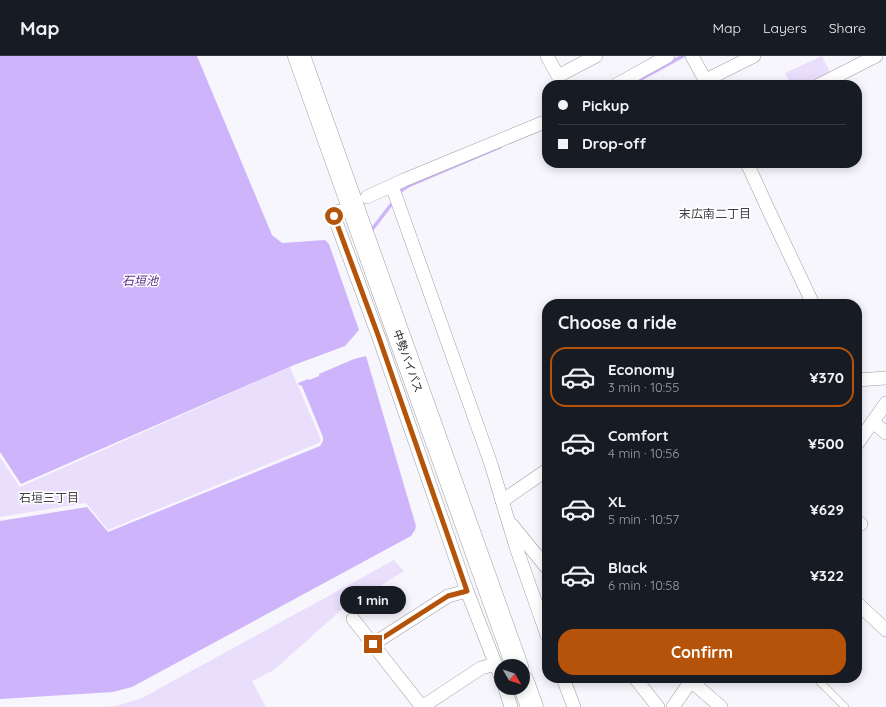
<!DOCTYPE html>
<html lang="en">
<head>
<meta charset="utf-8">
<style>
  :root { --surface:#171b24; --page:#242831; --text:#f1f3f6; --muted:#9ea1a6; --line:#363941; --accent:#b45309 }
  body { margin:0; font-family:Quicksand,"Noto Sans JP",sans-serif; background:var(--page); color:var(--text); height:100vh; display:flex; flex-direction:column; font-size:15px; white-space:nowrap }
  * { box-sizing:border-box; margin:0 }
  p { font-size:13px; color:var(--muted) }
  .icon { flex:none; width:22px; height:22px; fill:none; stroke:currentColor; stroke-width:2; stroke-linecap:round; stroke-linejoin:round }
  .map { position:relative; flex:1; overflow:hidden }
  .sheet { position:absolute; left:542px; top:243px; width:320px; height:384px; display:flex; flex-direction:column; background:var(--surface); border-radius:16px; box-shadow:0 2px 10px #0003 }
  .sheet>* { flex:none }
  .banner { position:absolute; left:542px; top:24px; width:320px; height:88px; border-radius:16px; box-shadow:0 2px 10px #0003; display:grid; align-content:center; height:88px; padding:0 16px; background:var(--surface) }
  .needle { width:26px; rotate:129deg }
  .buttons { position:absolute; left:494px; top:603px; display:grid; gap:8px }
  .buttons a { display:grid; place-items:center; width:36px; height:36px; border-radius:50%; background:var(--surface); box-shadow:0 2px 10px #0003; font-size:20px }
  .end { position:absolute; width:18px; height:18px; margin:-9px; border:5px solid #b45309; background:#fff; box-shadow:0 0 0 2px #fff }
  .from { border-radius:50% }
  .bubble { position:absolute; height:28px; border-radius:14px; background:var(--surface); box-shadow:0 2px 10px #0003; font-size:13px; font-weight:700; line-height:28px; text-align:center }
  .banner b { display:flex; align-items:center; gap:14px; height:38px; font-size:15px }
  .banner b+b { border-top:1px solid var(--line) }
  .banner i { width:10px; height:10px; background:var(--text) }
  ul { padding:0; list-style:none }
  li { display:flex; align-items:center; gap:12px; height:60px; margin:0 8px 6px; padding:0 8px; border:2px solid transparent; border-radius:16px }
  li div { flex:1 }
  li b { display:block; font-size:15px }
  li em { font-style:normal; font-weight:700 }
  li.current { border-color:var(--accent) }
  li>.icon { width:36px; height:36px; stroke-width:1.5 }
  h2 { padding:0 16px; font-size:18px; line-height:48px }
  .primary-button { display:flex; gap:8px; margin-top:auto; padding:8px 16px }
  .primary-button a { flex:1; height:46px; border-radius:16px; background:var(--accent); color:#fff; font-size:16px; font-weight:700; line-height:46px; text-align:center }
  header { display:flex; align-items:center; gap:24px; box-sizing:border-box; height:56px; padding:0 20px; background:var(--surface); border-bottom:1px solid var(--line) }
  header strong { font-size:19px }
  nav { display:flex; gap:22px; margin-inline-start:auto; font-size:14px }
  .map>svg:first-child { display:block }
  .green { fill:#e9dffd }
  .water { fill:#ceb4fa }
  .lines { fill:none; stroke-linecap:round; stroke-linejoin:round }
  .stream { stroke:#ceb4fa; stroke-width:3.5 }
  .lane-casing { stroke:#9f9da3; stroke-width:8 }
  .street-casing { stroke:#9f9da3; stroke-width:14 }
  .highway-casing { stroke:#9f9da3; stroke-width:23 }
  .lane { stroke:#fff; stroke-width:7 }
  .street { stroke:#fff; stroke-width:13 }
  .highway { stroke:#fff; stroke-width:22 }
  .route { stroke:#b45309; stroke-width:5 }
  .labels { text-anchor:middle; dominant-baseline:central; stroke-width:3; stroke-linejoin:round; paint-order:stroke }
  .street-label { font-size:11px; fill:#252527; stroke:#fff }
  .neighbourhood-label { font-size:12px; fill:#424046; stroke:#fff }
  .water-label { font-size:12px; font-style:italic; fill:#592b8e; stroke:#fff }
</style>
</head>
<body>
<header>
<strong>Map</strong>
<nav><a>Map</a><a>Layers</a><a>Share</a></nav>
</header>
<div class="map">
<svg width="886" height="651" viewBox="0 0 886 651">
  <rect width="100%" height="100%" fill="#f8f6fd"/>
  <g class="green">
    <path d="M822,0L830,16L806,29H791L785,17Z"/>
    <path d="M290,311L319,379L321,384L319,387L108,474L86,447L0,461V401L20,431Z"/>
    <path d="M394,504L404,515L340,555L274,614L252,625L266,651H97L116,650L142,642Z"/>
  </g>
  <g class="water">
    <path d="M0,0H197L272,179L282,187L325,184L329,188L359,274L345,290L294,309L21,428L0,396Z"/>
    <path d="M366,300L416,470L415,474L411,480L132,631L113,636L0,643V465L87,451L108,476L320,390L323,385V381L302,330L299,329L298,327L308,323L309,324L319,320V318L354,303Z"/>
  </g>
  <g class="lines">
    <g class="stream">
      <path d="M630,29L683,0"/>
      <path d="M399,138L402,134L408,130L500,91"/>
      <path d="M370,176L394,145"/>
    </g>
    <defs>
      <path id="lane" d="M816,622L845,651"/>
      <g id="street">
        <path d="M547,0L558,20L596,0"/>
        <path d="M692,0L708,29"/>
        <path d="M706,24L754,0"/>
        <path d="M616,29L668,0"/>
        <path d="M819,29L876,0"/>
        <path d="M747,107L769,155L813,248"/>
        <path d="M392,130L491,408L516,491L547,579"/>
        <path d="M367,141L404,124L547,65"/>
        <path d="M339,155L334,160L378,279L467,535L501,622"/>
        <path d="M857,324L886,322"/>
        <path d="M873,366L886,377"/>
        <path d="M857,388L886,347"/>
        <path d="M502,445L547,414"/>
        <path d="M857,465L861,468"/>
        <path d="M512,469L547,512"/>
        <path d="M857,547L886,574"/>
        <path d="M353,563L422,651"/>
        <path d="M373,588L448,540L467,535"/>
        <path d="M563,622L574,651"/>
        <path d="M635,622L658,651"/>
        <path d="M691,625L721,651"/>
        <path d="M505,632L511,651"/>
        <path d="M422,651L481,612L496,608"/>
        <path d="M673,651L693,622"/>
      </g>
      <g id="highway">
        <path d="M299,0L517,610"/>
        <path d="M523,626L532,651"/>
      </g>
    </defs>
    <use href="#lane" class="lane-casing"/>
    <use href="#street" class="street-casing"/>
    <use href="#highway" class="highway-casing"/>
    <use href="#lane" class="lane"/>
    <use href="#street" class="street"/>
    <use href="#highway" class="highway"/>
  </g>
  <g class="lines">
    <path class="route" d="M334,160L378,279L467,535L448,540L373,588"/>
  </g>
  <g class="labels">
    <g class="street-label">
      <text transform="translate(408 305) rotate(70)">中勢バイパス</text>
    </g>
    <g class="neighbourhood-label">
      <text x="715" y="157">末広南二丁目</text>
      <text x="49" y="441">石垣三丁目</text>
    </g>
    <g class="water-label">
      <text x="140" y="224">石垣池</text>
    </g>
  </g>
</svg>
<div class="buttons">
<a><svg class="needle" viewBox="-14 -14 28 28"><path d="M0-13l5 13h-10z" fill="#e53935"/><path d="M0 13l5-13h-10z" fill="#9ea1a6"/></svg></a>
</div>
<i class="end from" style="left:334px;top:160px"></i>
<i class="end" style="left:373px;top:588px"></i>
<div class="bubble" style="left:340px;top:530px;width:66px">1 min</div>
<div class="banner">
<b><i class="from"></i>Pickup</b>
<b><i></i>Drop-off</b>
</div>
<section class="sheet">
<h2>Choose a ride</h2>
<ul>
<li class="current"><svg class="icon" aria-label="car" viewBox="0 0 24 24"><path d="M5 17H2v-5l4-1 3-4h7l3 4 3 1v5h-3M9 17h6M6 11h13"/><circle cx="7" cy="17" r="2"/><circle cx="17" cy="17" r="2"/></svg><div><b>Economy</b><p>3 min · 10:55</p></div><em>¥370</em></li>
<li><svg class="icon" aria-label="car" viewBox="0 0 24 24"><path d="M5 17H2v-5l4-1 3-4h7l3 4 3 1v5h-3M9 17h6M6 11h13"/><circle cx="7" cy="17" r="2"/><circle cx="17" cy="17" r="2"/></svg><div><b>Comfort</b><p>4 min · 10:56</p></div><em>¥500</em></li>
<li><svg class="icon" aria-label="car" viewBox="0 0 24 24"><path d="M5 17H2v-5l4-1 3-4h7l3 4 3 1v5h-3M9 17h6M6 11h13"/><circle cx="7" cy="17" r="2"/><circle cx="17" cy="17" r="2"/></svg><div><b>XL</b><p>5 min · 10:57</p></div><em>¥629</em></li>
<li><svg class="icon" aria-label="car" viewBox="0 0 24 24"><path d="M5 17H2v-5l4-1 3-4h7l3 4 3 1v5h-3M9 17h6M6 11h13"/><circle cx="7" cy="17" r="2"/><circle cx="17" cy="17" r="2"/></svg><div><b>Black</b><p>6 min · 10:58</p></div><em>¥322</em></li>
</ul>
<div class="primary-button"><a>Confirm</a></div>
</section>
</div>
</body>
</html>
